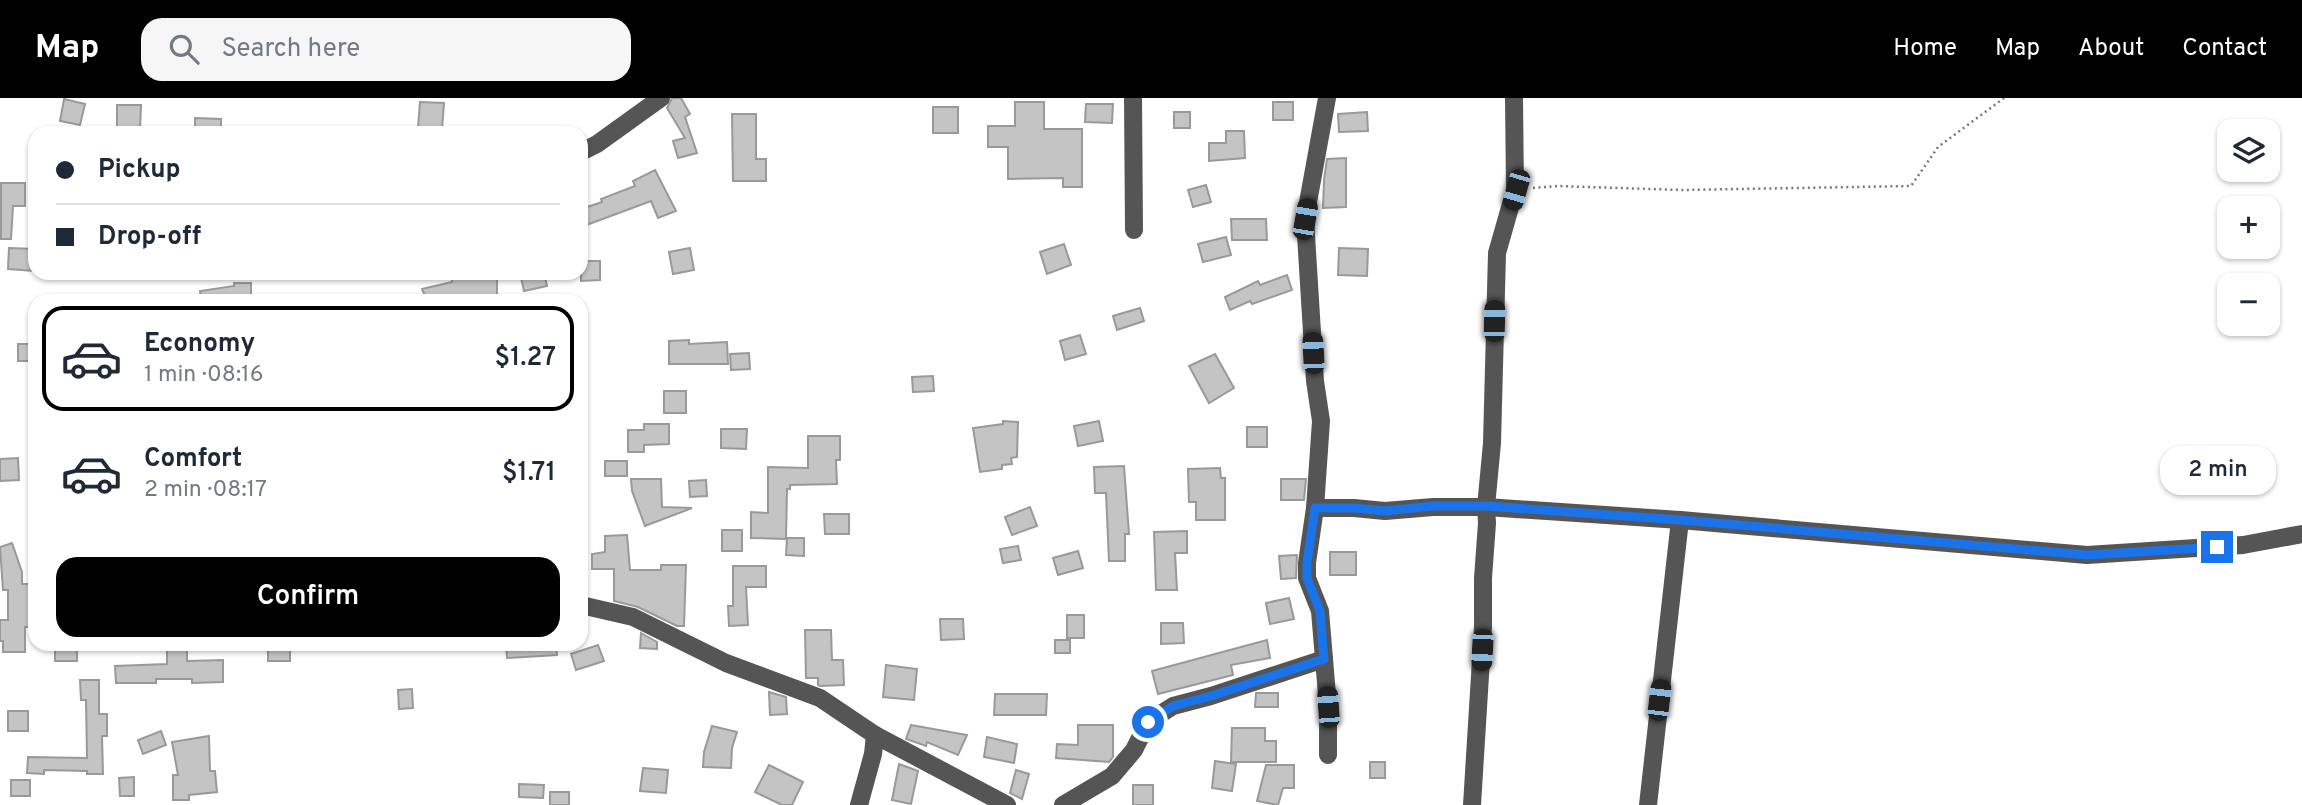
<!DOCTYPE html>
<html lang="en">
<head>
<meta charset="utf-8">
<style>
  :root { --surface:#fff; --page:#f6f6f7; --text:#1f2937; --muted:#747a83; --line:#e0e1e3; --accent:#000 }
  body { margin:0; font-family:Overpass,sans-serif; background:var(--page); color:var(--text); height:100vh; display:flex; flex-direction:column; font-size:26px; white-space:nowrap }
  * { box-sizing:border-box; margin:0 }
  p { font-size:23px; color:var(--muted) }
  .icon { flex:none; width:38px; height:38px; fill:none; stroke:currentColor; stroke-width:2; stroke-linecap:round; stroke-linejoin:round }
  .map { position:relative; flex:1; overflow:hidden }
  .side { position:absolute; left:28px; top:196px; width:560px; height:357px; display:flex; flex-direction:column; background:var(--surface); border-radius:21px; box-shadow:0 2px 5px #0004 }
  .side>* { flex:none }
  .hud { position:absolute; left:28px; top:28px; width:560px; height:154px; border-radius:21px; box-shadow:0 2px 5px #0004; display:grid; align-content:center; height:154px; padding:0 28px; background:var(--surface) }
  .controls { position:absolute; left:2217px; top:21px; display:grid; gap:14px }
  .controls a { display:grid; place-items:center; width:63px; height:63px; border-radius:14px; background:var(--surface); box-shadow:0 2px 5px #0004; font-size:35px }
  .end { position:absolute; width:32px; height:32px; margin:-16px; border:9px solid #1a73e8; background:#fff; box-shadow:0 0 0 4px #fff }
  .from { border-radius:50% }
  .bubble { position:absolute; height:49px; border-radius:21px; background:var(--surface); box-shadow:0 2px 5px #0004; font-size:23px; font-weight:600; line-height:49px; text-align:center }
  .car { position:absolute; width:21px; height:42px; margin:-21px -10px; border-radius:9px; box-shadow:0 0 5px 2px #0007; background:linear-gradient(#222 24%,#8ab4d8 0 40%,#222 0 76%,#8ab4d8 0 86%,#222 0) }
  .hud b { display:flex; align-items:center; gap:24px; height:66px; font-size:26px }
  .hud b+b { border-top:2px solid var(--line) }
  .hud i { width:18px; height:18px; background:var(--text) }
  ul { padding:12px 0 0; list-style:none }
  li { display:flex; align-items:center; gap:21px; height:105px; margin:0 14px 10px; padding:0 14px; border:4px solid transparent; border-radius:21px }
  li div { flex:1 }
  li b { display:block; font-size:26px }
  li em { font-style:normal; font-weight:600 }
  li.on { border-color:var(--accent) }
  li>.icon { width:63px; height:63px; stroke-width:1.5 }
  .action { display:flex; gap:14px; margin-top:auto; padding:14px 28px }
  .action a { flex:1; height:80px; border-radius:21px; background:var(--accent); color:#fff; font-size:28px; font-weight:600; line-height:80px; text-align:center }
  header { display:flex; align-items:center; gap:42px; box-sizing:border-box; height:98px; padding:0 35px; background:var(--accent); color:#fff }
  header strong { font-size:33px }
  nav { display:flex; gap:38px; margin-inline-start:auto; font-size:24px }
  .search { width:490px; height:63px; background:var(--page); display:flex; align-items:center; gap:18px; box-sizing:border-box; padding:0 24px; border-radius:21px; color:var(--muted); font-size:26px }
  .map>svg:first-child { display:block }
  .building { fill:#c4c4c4; stroke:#999; stroke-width:2 }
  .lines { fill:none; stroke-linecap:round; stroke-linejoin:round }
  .path { stroke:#777; stroke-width:2.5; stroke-dasharray:2 3.5; stroke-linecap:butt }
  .minor { stroke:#555; stroke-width:18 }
  .route { stroke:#1a73e8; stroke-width:9 }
</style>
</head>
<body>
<header>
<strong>Map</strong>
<div class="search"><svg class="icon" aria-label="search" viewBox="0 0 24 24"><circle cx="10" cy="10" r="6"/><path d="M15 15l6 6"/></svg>Search here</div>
<nav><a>Home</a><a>Map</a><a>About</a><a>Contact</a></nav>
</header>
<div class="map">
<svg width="2302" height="707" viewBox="0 0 2302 707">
  <rect width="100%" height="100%" fill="#fff"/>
  <g class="building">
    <path d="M672,0H681L690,16L685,19L697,55L678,60L673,43L685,40L667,10Z"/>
    <path d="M64,1L85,6L80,27L60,23Z"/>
    <path d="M420,4L444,5L442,31L418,30Z"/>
    <path d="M1015,4H1044V31H1082V89H1063V80L1008,81V49H988V28H1015Z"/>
    <rect x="1273" y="4" width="20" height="18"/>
    <path d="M1086,6H1113L1112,25L1085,24Z"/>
    <path d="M117,7H141L140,33H117Z"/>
    <rect x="933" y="9" width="25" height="26"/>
    <rect x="1174" y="14" width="16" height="16"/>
    <path d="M1367,14L1368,33L1339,34L1338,16Z"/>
    <path d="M732,16H756V61H766V83H733Z"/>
    <path d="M195,20L221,21V33H195Z"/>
    <path d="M1226,33H1244L1245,60L1209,63V45H1226Z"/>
    <path d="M1346,60V109L1323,110L1324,82L1327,61Z"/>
    <path d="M655,72L676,113L658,120L651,103L581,129V111L602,104L601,101L635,88L633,83Z"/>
    <path d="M1,85H25V108H13L11,141H1Z"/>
    <path d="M1206,87L1211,104L1193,109L1188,92Z"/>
    <path d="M1231,121H1266L1267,142H1232Z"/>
    <path d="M1226,139L1231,157L1203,164L1198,146Z"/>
    <path d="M1064,146L1071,167L1047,176L1040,154Z"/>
    <path d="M9,150L35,151L34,173L8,171Z"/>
    <path d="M690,150L694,172L673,176L669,154Z"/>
    <path d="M1339,150L1368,151L1367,178L1338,177Z"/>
    <path d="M581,163H600V182L581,183Z"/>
    <path d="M452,175H497V197H455L457,203H427L422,191L452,184Z"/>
    <path d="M520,175H544L547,188L524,193Z"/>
    <path d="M1287,177L1292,192L1252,206L1250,203L1230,212L1225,199L1258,183L1260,187Z"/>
    <path d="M234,185H251V201H201L200,193L234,188Z"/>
    <path d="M1140,210L1144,223L1117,232L1113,218Z"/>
    <path d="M1080,237L1086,256L1065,262L1060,243Z"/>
    <path d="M689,242V246L727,244L728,266H669V243Z"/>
    <rect x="18" y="246" width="17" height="17"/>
    <path d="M749,255L750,271L731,272L730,256Z"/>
    <path d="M1215,256L1234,290L1209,305L1189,268Z"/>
    <path d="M933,278L934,293L913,294L912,279Z"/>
    <rect x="664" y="293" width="22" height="22"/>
    <path d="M1003,323L1018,324L1017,359L1011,360L1012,366L1002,367V371L980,374L973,330L1003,326Z"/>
    <path d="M1099,323L1103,343L1078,348L1074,328Z"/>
    <path d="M644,326H669V346L644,347V354H628V332H644Z"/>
    <rect x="1247" y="329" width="20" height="20"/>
    <path d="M721,331H747L746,351L721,350Z"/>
    <path d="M808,338H840V362H836L837,386L790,387V391H787L786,441L751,440V414L768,415V369L808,370Z"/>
    <path d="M18,360L19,382L0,383V361Z"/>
    <rect x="605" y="363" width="22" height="15"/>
    <path d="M1124,368L1129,436H1125V463H1109L1106,395H1095L1094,369Z"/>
    <path d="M1220,370L1221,380H1225V422H1196V404H1189L1188,371Z"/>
    <path d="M631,381H661L662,409L692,410L645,428L632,393Z"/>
    <path d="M1281,381H1306L1304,402H1281Z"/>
    <path d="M706,382L707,398L690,399L689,383Z"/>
    <path d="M1030,409L1037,428L1012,437L1005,419Z"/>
    <path d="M824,416H849V436H825Z"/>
    <rect x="722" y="432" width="20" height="21"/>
    <path d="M1187,433V455H1175L1177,492H1156L1154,434Z"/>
    <path d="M627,437L630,472H661V467H686L684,528H677L638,509L614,503V471H592V456L605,454V438Z"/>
    <path d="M787,440H804V458L786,457Z"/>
    <path d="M12,445L22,474V486H35L32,529H25V554H3V543H0V522H8V492H3L0,449Z"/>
    <path d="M1018,448L1021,462L1003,465L1000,451Z"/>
    <path d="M1078,453L1083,470L1058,477L1053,460Z"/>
    <rect x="1330" y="454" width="26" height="23"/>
    <path d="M1297,457L1296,480L1281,481L1279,458Z"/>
    <path d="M733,468H766V489H746L748,527L729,528L728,508H733Z"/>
    <path d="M1289,500L1294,521L1270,526L1266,505Z"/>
    <rect x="1067" y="517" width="17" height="23"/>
    <path d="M940,521H963L964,541L941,542Z"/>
    <path d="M1161,525H1183L1184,545L1161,546Z"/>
    <path d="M805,532H831L832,562H843L844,587L820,588L818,587V580H806Z"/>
    <path d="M641,535L657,544V551L640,550Z"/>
    <rect x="1055" y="542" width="15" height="13"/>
    <path d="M1267,542L1270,560L1231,567L1233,577L1158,596L1152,573Z"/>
    <rect x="55" y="546" width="22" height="17"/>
    <path d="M167,546H187V563L223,562V584L192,585V581H156V585H116L115,568L167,566Z"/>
    <rect x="268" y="546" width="22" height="17"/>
    <path d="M506,546H556L557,557L507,560Z"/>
    <path d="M598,547L604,563L576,572L571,556Z"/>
    <path d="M886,567L917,571L914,602L883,599Z"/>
    <path d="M80,582H99V616H107V638H102L103,676H87V673L44,672V676L27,675L28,659L87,660L86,602H81Z"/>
    <path d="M412,591L413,610L399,611L398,592Z"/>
    <path d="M769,594L786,599L787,616L770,617Z"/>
    <path d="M1256,595H1278V609H1255Z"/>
    <path d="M995,596H1047L1046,617H994Z"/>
    <rect x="8" y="613" width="20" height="20"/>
    <path d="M911,627L967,637L958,657L927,644L926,648L906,641Z"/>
    <path d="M1078,627H1113V659L1109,664L1056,660L1057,646L1078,647Z"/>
    <path d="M712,628L737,634L732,650L731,670L703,669L704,654Z"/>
    <path d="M1232,630H1265V643H1276V664H1231Z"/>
    <path d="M161,633L166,647L143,656L138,642Z"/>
    <path d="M209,638L210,673H215L217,694L189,697V702H173V677H178L172,644Z"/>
    <path d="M987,639L1017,646L1014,665L984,659Z"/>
    <path d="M1215,663L1236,666L1232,693L1212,690Z"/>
    <rect x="1370" y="664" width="15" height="16"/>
    <path d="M899,666L918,673L911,706L892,702Z"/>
    <path d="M769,667L803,684L792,707H782L755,694Z"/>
    <path d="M1266,667H1294V690H1283L1278,707L1257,703Z"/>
    <path d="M643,670L668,672L666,695L640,693Z"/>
    <path d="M1016,672L1029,676L1022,701L1010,695Z"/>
    <path d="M134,679V698H120L119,680Z"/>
    <rect x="11" y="682" width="19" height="16"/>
    <path d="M519,686L544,687L543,700L519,699Z"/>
    <rect x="1133" y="687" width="20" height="20"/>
    <rect x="550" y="694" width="19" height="13"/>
  </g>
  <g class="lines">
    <path class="path" d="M1533,90L1557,88L1682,92L1911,88L1938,49L2004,0"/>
    <g class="minor">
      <path d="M1133,0L1134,132"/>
      <path d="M1327,0L1305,121L1315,283L1321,323L1315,410L1307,465V480L1320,513L1328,609V657"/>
      <path d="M1514,0L1515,92L1497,155L1492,345L1486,409L1680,422L2087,457L2243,447L2302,436"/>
      <path d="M581,54L597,46L661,0"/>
      <path d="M1315,410H1354L1385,413L1433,409H1486L1487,425L1483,480V529L1472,707"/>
      <path d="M581,507L633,519L726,565L820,600L875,637L1007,707"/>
      <path d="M859,707L873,656L875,637"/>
      <path d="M1063,707L1112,678L1134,652L1148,624L1173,608L1211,598L1324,561"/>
      <path d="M1648,707L1680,422"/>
    </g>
  </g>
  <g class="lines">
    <path class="route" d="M1148,624L1173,608L1211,598L1324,561L1320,513L1307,480V465L1315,410H1354L1385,413L1433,408H1486L1680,422L2087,457L2217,449"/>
  </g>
</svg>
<div class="controls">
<a><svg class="icon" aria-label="layers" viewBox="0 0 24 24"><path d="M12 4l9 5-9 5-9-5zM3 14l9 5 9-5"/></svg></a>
<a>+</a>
<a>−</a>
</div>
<i class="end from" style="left:1148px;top:624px"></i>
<i class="end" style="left:2217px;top:449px"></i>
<div class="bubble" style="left:2160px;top:348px;width:116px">2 min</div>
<i class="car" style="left:1516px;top:92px;rotate:196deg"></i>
<i class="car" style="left:1305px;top:121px;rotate:10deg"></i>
<i class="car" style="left:1494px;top:223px;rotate:1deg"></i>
<i class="car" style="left:1313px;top:255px;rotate:357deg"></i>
<i class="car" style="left:1482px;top:552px;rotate:183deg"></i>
<i class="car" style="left:1659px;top:602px;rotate:7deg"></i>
<i class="car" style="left:1328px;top:609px;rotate:356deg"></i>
<div class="hud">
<b><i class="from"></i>Pickup</b>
<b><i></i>Drop-off</b>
</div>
<section class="side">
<ul>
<li class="on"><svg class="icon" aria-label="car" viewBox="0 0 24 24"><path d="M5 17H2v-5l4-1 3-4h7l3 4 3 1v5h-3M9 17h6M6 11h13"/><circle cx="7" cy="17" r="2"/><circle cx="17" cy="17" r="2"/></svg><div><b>Economy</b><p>1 min · 08:16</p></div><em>$1.27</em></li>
<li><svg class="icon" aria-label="car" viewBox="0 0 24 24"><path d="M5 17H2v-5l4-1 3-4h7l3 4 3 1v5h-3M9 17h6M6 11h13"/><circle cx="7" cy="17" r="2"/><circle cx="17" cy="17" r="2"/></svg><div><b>Comfort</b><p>2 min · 08:17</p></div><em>$1.71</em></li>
</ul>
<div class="action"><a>Confirm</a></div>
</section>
</div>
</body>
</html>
